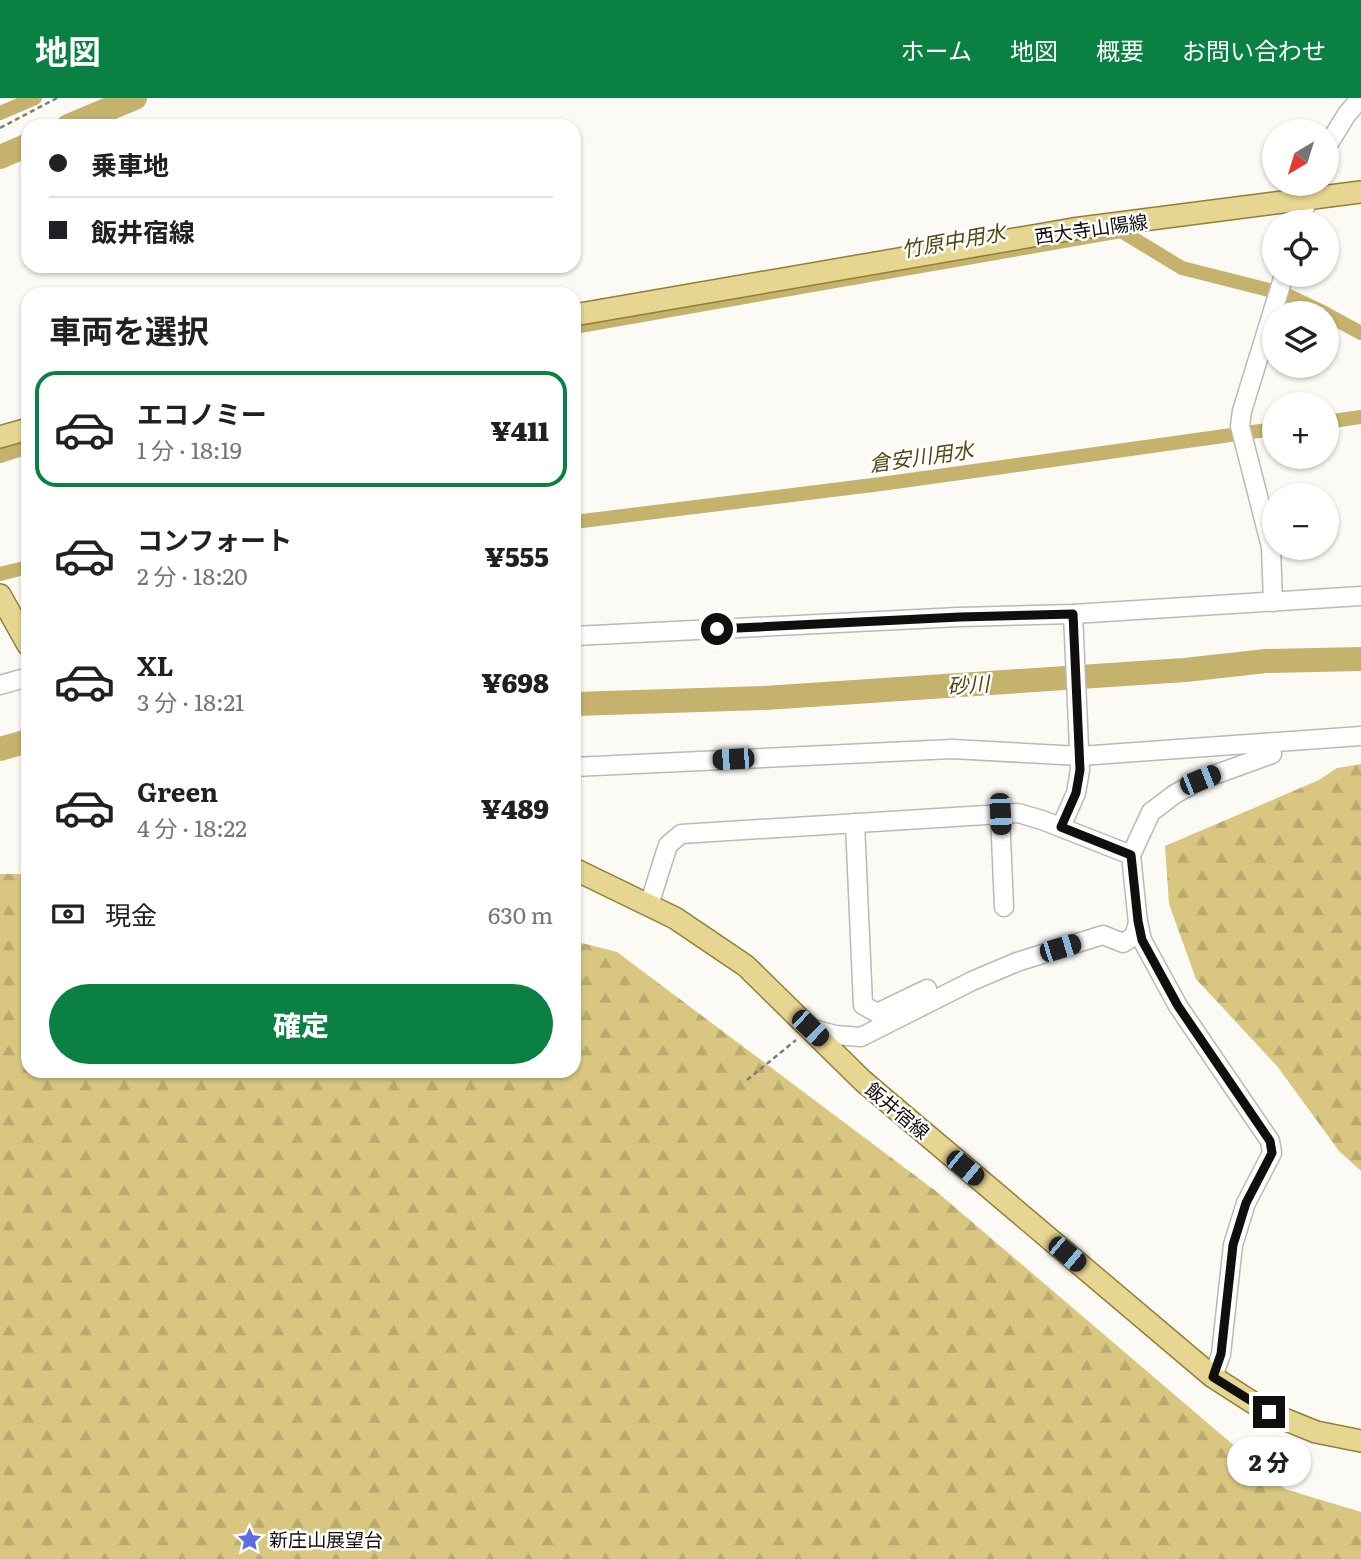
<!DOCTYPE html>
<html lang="ja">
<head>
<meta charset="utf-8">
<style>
  :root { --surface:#fff; --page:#f2f2f2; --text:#202124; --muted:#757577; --line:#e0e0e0; --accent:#0b8043 }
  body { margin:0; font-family:Literata,"Noto Sans JP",serif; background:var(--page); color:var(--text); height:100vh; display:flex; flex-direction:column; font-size:26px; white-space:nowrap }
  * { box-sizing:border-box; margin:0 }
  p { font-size:23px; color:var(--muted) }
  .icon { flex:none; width:38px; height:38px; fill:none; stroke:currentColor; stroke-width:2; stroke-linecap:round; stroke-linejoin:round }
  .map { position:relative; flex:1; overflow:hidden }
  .sheet { position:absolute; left:21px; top:189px; width:560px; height:791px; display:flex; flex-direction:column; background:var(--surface); border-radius:21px; box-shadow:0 2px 5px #0004 }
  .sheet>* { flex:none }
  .top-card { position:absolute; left:21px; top:21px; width:560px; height:154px; border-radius:21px; box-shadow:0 2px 5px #0004; display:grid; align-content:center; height:154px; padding:0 28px; background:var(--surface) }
  .needle { width:46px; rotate:218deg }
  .controls { position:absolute; left:1262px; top:21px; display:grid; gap:14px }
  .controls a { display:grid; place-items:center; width:77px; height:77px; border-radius:50%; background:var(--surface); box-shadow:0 2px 5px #0004; font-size:35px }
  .end { position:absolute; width:32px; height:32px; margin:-16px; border:9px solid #100f0d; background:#fff; box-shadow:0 0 0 4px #fff }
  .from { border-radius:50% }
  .bubble { position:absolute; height:49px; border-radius:24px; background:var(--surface); box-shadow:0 2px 5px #0004; font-size:23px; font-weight:800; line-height:49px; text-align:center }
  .car { position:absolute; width:21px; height:42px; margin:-21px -10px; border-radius:9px; box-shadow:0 0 5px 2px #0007; background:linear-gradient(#222 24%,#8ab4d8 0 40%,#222 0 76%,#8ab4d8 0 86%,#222 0) }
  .top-card b { display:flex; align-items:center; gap:24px; height:66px; font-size:26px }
  .top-card b+b { border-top:2px solid var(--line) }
  .top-card i { width:18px; height:18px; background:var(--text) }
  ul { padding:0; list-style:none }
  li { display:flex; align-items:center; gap:21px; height:116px; margin:0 14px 10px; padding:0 14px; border:4px solid transparent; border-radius:21px }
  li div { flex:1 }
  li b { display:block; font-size:26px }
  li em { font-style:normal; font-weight:800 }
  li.on { border-color:var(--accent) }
  li>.icon { width:63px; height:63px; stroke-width:1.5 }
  h2 { padding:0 28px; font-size:32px; line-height:84px }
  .pay { display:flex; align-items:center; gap:18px; height:77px; padding:0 28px; font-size:26px }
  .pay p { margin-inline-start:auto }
  .action { display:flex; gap:14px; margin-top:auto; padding:14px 28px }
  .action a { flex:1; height:80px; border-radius:42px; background:var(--accent); color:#fff; font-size:28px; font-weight:800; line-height:80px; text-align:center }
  header { display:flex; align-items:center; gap:42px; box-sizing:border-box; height:98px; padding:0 35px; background:var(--accent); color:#fff }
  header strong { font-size:33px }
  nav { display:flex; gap:38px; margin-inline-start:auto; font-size:24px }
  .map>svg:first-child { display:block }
  .forest { fill:url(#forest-firs) }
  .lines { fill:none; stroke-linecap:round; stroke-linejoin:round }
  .canal { stroke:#c4b26d; stroke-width:14 }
  .river { stroke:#c4b26d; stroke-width:24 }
  .minor-casing { stroke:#bbb9b4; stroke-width:21 }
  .major-casing { stroke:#917f35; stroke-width:24 }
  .path { stroke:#7e7d7a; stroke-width:2.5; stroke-dasharray:5 3.5; stroke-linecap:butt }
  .minor { stroke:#fff; stroke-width:18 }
  .major { stroke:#e7d692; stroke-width:21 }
  .route { stroke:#100f0d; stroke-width:9 }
  .labels { text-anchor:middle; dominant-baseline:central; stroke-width:5; stroke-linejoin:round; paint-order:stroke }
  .street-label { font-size:19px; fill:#100f0d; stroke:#fff }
  .poi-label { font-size:19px; fill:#100f0d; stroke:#fff; text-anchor:start }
  .water-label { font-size:21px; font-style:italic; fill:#544610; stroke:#fff }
</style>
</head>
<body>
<header>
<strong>地図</strong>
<nav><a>ホーム</a><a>地図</a><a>概要</a><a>お問い合わせ</a></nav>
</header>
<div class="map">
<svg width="1361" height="1461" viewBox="0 0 1361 1461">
  <defs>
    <pattern id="forest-firs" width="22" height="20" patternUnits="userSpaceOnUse" patternTransform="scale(1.75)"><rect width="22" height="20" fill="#d9c781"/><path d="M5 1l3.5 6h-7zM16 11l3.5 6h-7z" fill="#b9aa6e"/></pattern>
  </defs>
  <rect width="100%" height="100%" fill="#fcfaf5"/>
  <g class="forest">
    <path d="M1361,666V1073L1339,1053L1277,968L1196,881L1169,806L1165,748L1319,682L1337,670Z"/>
    <path d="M0,776H28V973H574V843L617,854L937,1094L1285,1391L1361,1414V1461H0Z"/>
  </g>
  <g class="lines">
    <g class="canal">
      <path d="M0,15L35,0"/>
      <path d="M1326,216L1361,235"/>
      <path d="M574,229L1121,133L1182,170L1285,196L1325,215"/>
      <path d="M1326,324L1361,319"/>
      <path d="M0,358L25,350L28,347"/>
      <path d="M574,424L881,386L1274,331"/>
      <path d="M0,476L28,469"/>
    </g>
    <g class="river">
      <path d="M68,28L135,0"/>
      <path d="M0,59L28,47"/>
      <path d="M574,606L765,600L1185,572L1266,563L1361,561"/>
      <path d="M0,651L28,643"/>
    </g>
    <defs>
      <g id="minor">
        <path d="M1326,50L1347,16L1361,0"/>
        <path d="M1300,124L1313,86"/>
        <path d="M1273,504L1271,449L1240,328L1242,313L1284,177"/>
        <path d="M574,538L959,519L1073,516L1361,498"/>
        <path d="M0,587L28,579"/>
        <path d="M574,669L952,651L1080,658L1361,638"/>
        <path d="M1000,716L1004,809"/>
        <path d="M855,725L863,907L877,915L927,891"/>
        <path d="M1061,729L1076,695L1080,672L1073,516"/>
        <path d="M649,807L668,747L681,736L1018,715L1042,722L1131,757"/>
        <path d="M1138,823L1142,842L1178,908L1270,1043L1272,1055L1246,1105L1233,1147L1221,1256L1213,1279"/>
        <path d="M810,930L835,937L861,939L972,883L1017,864L1103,837L1123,845L1134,838L1138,825L1131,757L1151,714L1175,696L1200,682L1272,656"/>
      </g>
      <g id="major">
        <path d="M574,217L1073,131L1361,94"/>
        <path d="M0,339L28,331"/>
        <path d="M0,497L28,547"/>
        <path d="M574,771L675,820L746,868L863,983L1213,1279L1269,1315L1316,1334L1361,1343"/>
      </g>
    </defs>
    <use href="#minor" class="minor-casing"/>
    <use href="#major" class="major-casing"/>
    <g class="path">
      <path d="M0,30L57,0"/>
      <path d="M747,982L796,942"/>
    </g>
    <use href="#minor" class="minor"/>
    <use href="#major" class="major"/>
  </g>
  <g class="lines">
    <path class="route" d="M717,531L960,519L1073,516L1080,672L1076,695L1061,729L1131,757L1138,823L1142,842L1178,908L1270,1043L1272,1055L1246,1105L1233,1147L1221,1256L1213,1279L1269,1314"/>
  </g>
  <defs>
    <symbol id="sight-bare" viewBox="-9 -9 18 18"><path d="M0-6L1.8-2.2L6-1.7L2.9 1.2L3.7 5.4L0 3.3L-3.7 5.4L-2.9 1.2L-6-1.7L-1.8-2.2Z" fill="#5e6be3" stroke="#fff" stroke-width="2.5" paint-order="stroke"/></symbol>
  </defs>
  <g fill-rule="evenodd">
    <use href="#sight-bare" x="232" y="1424" width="35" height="35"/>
  </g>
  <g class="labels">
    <g class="street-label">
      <text transform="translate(1091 130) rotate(-8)">西大寺山陽線</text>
      <text transform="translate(898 1012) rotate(40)">飯井宿線</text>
    </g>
    <g class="poi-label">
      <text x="269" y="1441">新庄山展望台</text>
    </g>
    <g class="water-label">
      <text transform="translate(953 141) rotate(-10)">竹原中用水</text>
      <text transform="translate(921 357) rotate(-8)">倉安川用水</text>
      <text transform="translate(968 585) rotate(-4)">砂川</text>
    </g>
  </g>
</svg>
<div class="controls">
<a><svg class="needle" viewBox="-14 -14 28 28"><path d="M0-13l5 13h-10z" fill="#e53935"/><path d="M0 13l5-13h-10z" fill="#757577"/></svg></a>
<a><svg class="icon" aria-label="locate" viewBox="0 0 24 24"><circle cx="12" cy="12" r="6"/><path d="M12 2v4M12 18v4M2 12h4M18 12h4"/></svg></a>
<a><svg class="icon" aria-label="layers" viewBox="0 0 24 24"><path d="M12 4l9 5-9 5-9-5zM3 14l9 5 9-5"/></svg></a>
<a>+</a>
<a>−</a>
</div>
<i class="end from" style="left:717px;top:531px"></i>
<i class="end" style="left:1269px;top:1314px"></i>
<div class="bubble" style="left:1227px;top:1339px;width:84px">2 分</div>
<i class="car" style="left:733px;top:661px;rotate:267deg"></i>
<i class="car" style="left:1200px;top:682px;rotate:68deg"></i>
<i class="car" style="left:1000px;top:716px;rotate:177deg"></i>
<i class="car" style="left:1060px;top:850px;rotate:73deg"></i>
<i class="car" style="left:810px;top:930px;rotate:134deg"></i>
<i class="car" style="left:965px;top:1070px;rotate:130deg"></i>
<i class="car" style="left:1067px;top:1156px;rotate:130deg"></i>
<div class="top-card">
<b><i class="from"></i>乗車地</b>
<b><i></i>飯井宿線</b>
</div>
<section class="sheet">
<h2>車両を選択</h2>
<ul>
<li class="on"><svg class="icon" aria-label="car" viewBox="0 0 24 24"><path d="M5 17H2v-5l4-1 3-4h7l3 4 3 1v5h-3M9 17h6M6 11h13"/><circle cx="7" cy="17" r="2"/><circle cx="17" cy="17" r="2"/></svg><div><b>エコノミー</b><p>1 分 · 18:19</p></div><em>¥411</em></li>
<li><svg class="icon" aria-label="car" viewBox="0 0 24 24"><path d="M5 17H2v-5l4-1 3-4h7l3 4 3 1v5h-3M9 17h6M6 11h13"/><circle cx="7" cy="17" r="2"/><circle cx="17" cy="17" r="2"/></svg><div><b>コンフォート</b><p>2 分 · 18:20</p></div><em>¥555</em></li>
<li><svg class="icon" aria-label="car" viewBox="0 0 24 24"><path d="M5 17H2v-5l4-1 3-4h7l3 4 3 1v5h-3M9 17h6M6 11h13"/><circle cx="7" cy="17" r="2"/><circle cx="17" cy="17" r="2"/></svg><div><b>XL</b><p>3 分 · 18:21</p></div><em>¥698</em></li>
<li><svg class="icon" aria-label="car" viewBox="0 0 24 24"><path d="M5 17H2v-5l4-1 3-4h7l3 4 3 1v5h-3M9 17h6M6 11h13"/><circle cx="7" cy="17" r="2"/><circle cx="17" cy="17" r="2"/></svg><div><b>Green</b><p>4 分 · 18:22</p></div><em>¥489</em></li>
</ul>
<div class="pay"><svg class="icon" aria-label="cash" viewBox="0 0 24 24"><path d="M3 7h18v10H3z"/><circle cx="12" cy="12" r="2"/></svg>現金<p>630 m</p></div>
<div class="action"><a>確定</a></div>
</section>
</div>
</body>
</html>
